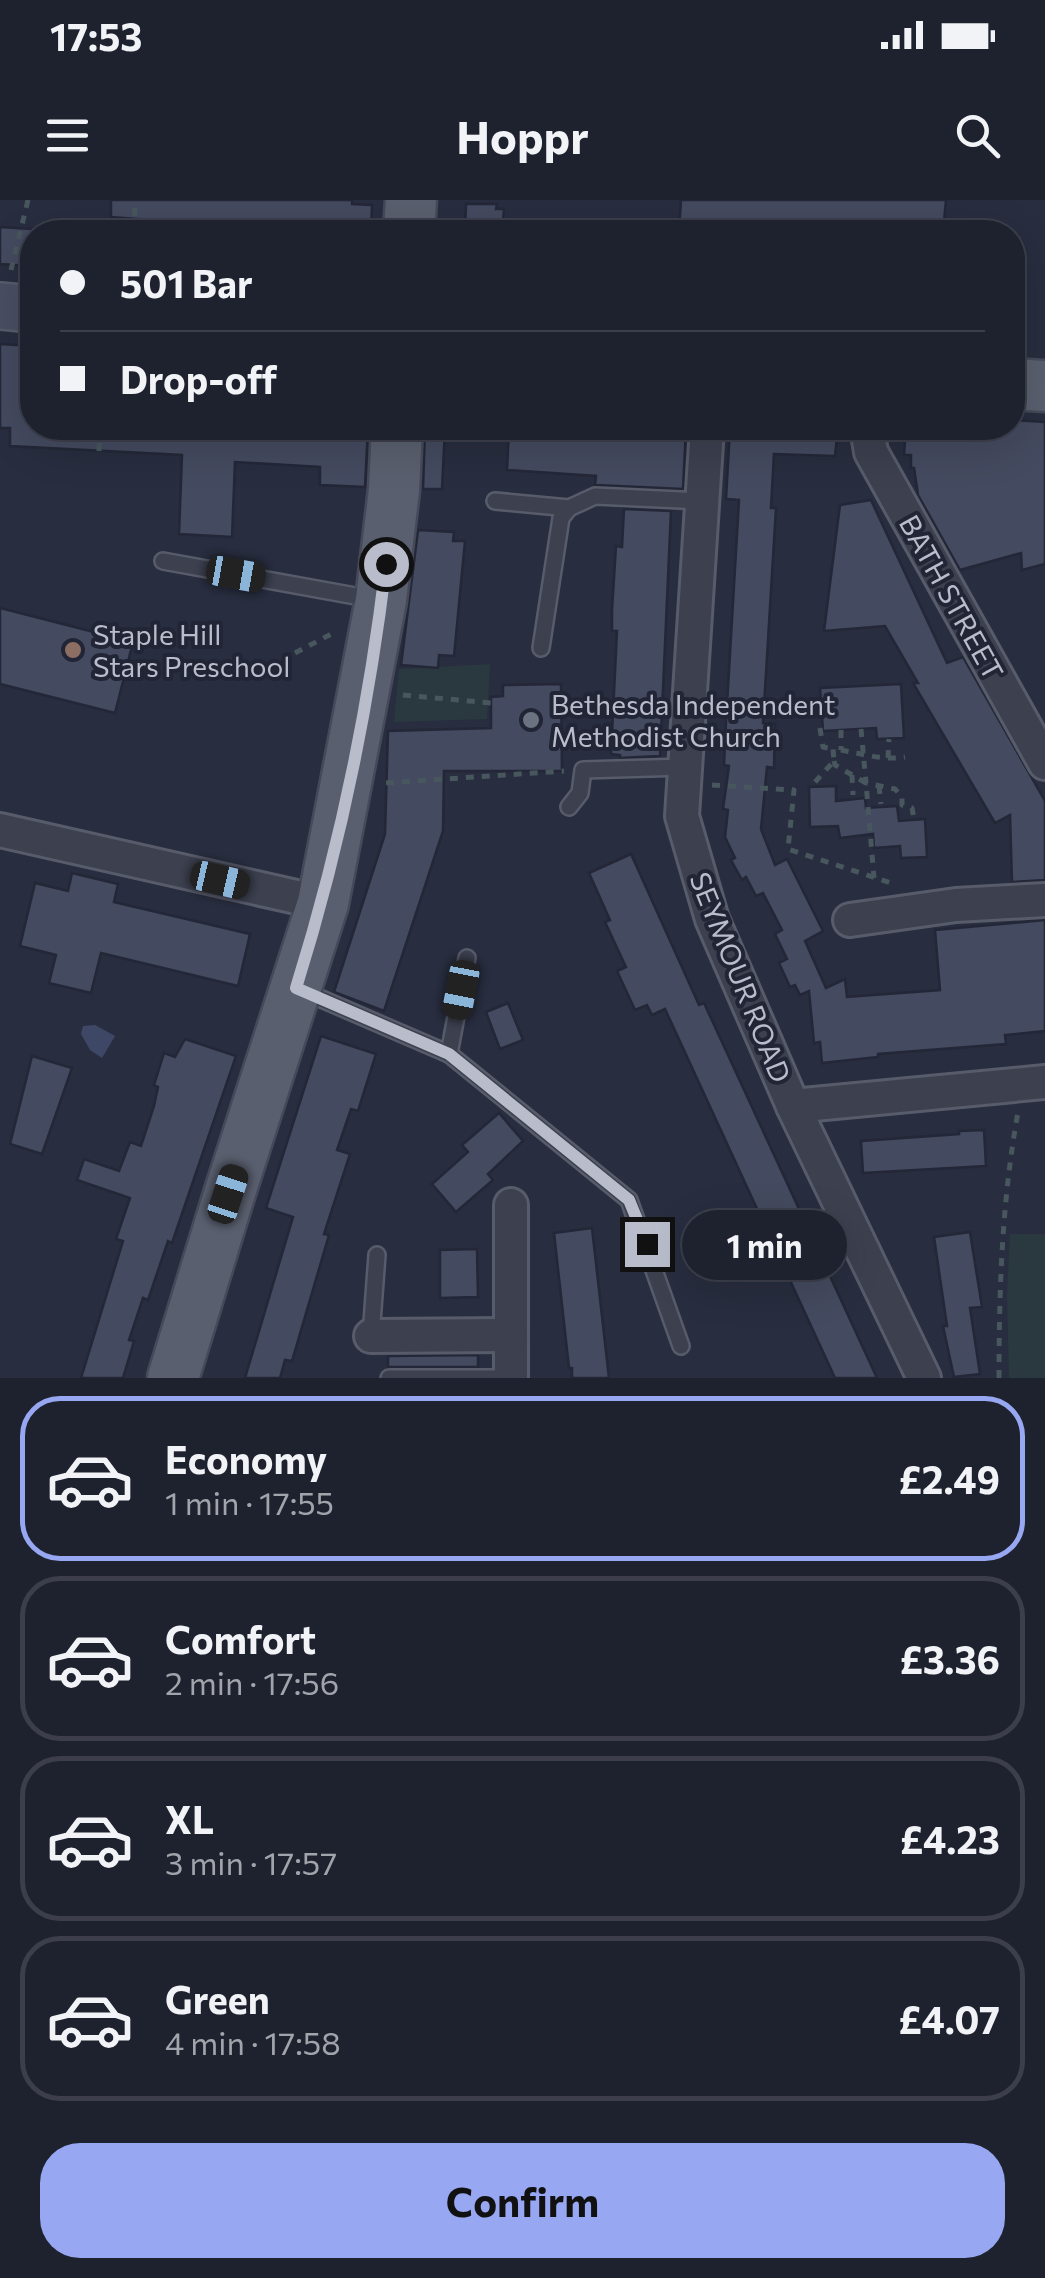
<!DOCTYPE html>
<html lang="en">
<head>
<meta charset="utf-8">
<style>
  :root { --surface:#1e222f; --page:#262a37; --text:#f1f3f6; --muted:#a1a4aa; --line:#3c3f4b; --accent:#97a7f1 }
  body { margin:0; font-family:Commissioner,sans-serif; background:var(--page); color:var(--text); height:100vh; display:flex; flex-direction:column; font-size:38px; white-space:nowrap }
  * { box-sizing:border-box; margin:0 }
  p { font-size:32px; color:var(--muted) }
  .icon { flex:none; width:55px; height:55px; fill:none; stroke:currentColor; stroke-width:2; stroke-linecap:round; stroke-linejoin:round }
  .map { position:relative; height:1178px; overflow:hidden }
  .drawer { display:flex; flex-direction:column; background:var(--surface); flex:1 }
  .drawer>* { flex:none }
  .guide { position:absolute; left:20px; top:20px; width:1005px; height:220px; border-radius:40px; box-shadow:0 10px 40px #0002,0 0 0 2px var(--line); display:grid; align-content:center; height:220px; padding:0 40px; background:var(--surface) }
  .end { position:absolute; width:45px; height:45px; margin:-22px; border:12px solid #b9bcca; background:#111; box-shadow:0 0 0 5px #111 }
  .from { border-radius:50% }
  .bubble { position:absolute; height:70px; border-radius:35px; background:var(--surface); box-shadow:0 10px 40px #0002,0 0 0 2px var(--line); font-size:32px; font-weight:700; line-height:70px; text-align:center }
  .car { position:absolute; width:30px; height:60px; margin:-30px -15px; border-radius:12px; box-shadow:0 0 8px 2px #0007; background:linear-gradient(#222 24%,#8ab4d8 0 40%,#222 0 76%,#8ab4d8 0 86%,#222 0) }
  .guide b { display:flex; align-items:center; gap:35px; height:95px; font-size:38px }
  .guide b+b { border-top:2px solid var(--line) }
  .guide i { width:25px; height:25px; background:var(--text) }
  ul { padding:18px 0 0; list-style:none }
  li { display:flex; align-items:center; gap:30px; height:165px; margin:0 20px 15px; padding:0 20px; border:5px solid var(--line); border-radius:40px }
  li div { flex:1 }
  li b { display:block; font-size:38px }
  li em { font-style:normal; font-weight:700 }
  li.current { border-color:var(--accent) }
  li>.icon { width:90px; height:90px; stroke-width:1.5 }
  .action { display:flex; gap:20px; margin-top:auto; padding:20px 40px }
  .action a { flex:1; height:115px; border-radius:40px; background:var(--accent); color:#111; font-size:40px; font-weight:700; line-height:115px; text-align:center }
  .status { display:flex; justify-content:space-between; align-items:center; height:70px; padding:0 50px; background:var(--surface); direction:ltr }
  .status svg { height:28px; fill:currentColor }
  header { display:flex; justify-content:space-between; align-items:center; height:130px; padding:0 40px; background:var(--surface); font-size:45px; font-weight:700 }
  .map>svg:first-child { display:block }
  .green { fill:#2a3940 }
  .water { fill:#3f4767 }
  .building { fill:#444a5f; stroke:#232737; stroke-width:2.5 }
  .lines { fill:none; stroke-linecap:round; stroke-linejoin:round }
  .service-casing { stroke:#575b6a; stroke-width:20 }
  .minor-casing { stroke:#575b6a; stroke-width:38 }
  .secondary-casing { stroke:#575b6a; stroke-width:50 }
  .primary-casing { stroke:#464959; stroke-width:55 }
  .path { stroke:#48565d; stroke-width:5; stroke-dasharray:8 8; stroke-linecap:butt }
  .service { stroke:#3c404f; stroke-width:15 }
  .minor { stroke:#3c404f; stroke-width:32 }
  .secondary { stroke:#4a4e62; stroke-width:45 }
  .primary { stroke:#5a5f6f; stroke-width:50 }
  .route { stroke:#b9bcca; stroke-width:12 }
  .education-dot { fill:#8d6e63; stroke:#212535; stroke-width:4 }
  .worship-dot { fill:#6b7280; stroke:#212535; stroke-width:4 }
  .labels { text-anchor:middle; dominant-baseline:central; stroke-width:8; stroke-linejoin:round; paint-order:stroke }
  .street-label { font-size:28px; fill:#b9bcca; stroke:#212535 }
  .poi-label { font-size:28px; fill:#b9bcca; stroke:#212535; text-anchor:start }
</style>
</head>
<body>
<div class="status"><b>17:53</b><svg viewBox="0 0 49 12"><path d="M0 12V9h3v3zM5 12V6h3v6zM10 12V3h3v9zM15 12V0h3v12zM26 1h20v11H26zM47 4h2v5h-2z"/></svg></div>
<header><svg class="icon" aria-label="menu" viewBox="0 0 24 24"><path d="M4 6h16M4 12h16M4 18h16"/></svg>Hoppr<svg class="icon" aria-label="search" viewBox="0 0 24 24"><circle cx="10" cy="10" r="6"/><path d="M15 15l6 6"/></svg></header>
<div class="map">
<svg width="1045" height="1178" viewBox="0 0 1045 1178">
  <rect width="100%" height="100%" fill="#282d3f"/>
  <g class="green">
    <path d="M490,464L487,519L394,522L399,469Z"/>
    <path d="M1010,1034H1045V1178H1009L1007,1094Z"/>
  </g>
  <path class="water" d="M95,825L115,836L102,858L90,850L81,834L83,826Z"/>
  <g class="building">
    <path d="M111,0H352V4L372,5L371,32H213V25L111,17Z"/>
    <path d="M681,0H946L943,32H679Z"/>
    <path d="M466,4H497L496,9H504L502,32H465Z"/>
    <path d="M0,27L32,29V66L0,64Z"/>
    <path d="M0,144L32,146V228H368L365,287L320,285V267L235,262L232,337L179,334L182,255L10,246V228H0Z"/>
    <path d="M1012,220L1045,222V364L1022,370L1021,353L960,370L918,295L914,268H911V255H904L906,228H1012Z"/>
    <path d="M425,228H445L442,289H423Z"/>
    <path d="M509,228H686L683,289L595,285L596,276L507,270Z"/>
    <path d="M730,228H838L835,256L774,254L771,308H776L763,523L775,524L774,568L767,567L761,629L775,665L787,659L823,731L805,741L826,788L845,779L847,797L940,790L935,730L1045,720V831L1005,835L1006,844L878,854V857L822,863L820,842L814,843L809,791L800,795L795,785L790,787L779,763L787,759L775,734L782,730L763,693L756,696L746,677L742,680L731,660L735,658L725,637L728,610L723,609L729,566L724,565L726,522L739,300L726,299Z"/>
    <path d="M871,300L947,463L963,457L1045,601V680L1012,682L1010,615L995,623L913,483H918L885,426L824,431L840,305Z"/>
    <path d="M624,309L671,311L660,556L620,558V555L611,554L617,431H612V410L616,346L622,347Z"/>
    <path d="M418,330L454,332L453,341H465L454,456L439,455L438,468L401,465Z"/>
    <path d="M0,408L133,442L115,513L0,484Z"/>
    <path d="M561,484L562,571H444L443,631L384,811L334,792L385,634L388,531L491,528V497L503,496V485Z"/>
    <path d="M901,484L904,538L877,539L876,528L823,531L820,488Z"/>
    <path d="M836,586V601L865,598L866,608L897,606L899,621L925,619L927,657L901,658L900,646L874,648L873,634L840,638L838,626L810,627L809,587Z"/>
    <path d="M631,654L699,805L704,803L877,1178H835L665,809L652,815L647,805L635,810L617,771L626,767L605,722L610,720L589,673Z"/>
    <path d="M72,673L118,684L114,702L250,734L238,786L101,753L91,793L49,783L56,755L20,746L35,683L68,691Z"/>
    <path d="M508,803L523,840L500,849L486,812Z"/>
    <path d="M321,836L376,854L358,911L351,909L337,950L350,954L324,1034L329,1035L292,1161L285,1160L280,1178H245L293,1017L266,1008Z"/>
    <path d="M185,839L236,856L172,1043L168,1041L148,1100L143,1098L129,1140L134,1141L123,1178H81L123,1041L116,1039L130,998L77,980L84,959L119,971L130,942L141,946L154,906L158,887L154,885L164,853L175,857Z"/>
    <path d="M32,856L72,868L42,954L10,944Z"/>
    <path d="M499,913L523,941L488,974L493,980L456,1012L432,984L468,952L462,945Z"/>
    <path d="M984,930L986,966L863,973L861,941L959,934V931Z"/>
    <path d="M592,1028L609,1178H572V1168H569L554,1033Z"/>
    <path d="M970,1032L982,1107L970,1108L980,1174L954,1177L943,1126H947L934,1037Z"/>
    <path d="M477,1049L478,1097L440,1098V1050Z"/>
    <path d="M478,1155V1167H388V1156Z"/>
  </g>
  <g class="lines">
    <defs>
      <g id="service">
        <path d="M495,301L569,308L595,296L702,301"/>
        <path d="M163,361L372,399"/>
        <path d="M541,448L561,318L569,308"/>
        <path d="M569,607L580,593L583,570L684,567"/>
        <path d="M303,791L449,854L629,1000L681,1146"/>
        <path d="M449,854L467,758"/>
        <path d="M371,1136L377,1055"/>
        <path d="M389,1178H511"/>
      </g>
      <g id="minor">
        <path d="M707,228L682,616L712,719L793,906L924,1178"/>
        <path d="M867,228L871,252L1045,563"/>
        <path d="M0,630L323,703"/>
        <path d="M850,720L956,705L1045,700"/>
        <path d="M793,906L1045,882"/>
        <path d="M511,1005V1178"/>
        <path d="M371,1136L510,1135"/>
      </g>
      <path id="secondary" d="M0,106L32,109"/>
      <g id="primary">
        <path d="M409,32L411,0"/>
        <path d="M1012,184L1045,186"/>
        <path d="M173,1178L229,995L323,703L381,400L394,290L397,228"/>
      </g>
    </defs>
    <use href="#service" class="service-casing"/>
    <use href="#minor" class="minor-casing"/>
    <use href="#secondary" class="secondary-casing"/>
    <use href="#primary" class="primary-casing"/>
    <g class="path">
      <path d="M134,32L135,0"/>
      <path d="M172,32V30"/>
      <path d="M11,70L28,0"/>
      <path d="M99,251L100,228"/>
      <path d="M295,453L337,431"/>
      <path d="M403,495L491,503"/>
      <path d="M820,528L823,547L833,549"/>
      <path d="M861,529L866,583L895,589L902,597V605L912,608L914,619"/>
      <path d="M841,530V550"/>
      <path d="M888,558L889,539"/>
      <path d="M834,561L835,565L866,583L874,678"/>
      <path d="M852,575L853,595"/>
      <path d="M815,582L834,561L833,549C859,552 879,561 905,557"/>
      <path d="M386,583L564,571"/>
      <path d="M712,585L794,590L788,649L891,683"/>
      <path d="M879,586L881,604"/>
      <path d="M999,1178C999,1089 1002,1000 1018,912"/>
    </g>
    <use href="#service" class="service"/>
    <use href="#minor" class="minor"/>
    <use href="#secondary" class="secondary"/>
    <use href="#primary" class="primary"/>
  </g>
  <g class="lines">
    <path class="route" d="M386,364C369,507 339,651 296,788L449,854L629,1000L647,1044"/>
  </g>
  <circle class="education-dot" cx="73" cy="450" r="10"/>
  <circle class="worship-dot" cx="531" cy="520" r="10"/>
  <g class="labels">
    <g class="street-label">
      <text transform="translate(952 397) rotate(61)">BATH STREET</text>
      <text transform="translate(741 777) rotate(68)">SEYMOUR ROAD</text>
    </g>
    <g class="poi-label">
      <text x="93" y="434">Staple Hill<tspan x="93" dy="32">Stars Preschool</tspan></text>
      <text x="551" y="504">Bethesda Independent<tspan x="551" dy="32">Methodist Church</tspan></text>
    </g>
  </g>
</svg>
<i class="end from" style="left:386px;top:364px"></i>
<i class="end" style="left:647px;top:1044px"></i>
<div class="bubble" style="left:682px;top:1010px;width:165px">1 min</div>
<i class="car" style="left:236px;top:374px;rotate:100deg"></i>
<i class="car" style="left:220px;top:680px;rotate:103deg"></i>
<i class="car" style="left:461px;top:790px;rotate:191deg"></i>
<i class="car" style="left:228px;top:994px;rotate:18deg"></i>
<div class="guide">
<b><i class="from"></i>501 Bar</b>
<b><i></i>Drop-off</b>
</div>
</div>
<section class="drawer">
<ul>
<li class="current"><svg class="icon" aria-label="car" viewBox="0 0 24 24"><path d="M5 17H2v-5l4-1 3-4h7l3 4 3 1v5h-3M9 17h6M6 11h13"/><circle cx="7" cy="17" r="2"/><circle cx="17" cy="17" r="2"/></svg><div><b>Economy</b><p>1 min · 17:55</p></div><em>£2.49</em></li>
<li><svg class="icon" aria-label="car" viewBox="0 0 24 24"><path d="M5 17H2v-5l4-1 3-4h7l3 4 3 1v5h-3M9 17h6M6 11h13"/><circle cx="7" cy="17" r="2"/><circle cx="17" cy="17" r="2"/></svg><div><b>Comfort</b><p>2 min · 17:56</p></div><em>£3.36</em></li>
<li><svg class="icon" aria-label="car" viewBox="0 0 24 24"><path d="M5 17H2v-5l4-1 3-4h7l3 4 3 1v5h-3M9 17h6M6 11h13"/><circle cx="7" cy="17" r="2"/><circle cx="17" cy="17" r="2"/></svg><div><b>XL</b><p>3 min · 17:57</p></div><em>£4.23</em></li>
<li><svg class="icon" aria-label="car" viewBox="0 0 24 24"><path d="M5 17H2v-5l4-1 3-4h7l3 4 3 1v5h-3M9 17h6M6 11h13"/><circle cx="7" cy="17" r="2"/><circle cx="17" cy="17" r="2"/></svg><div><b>Green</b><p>4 min · 17:58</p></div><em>£4.07</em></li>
</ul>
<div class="action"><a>Confirm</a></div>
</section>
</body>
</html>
